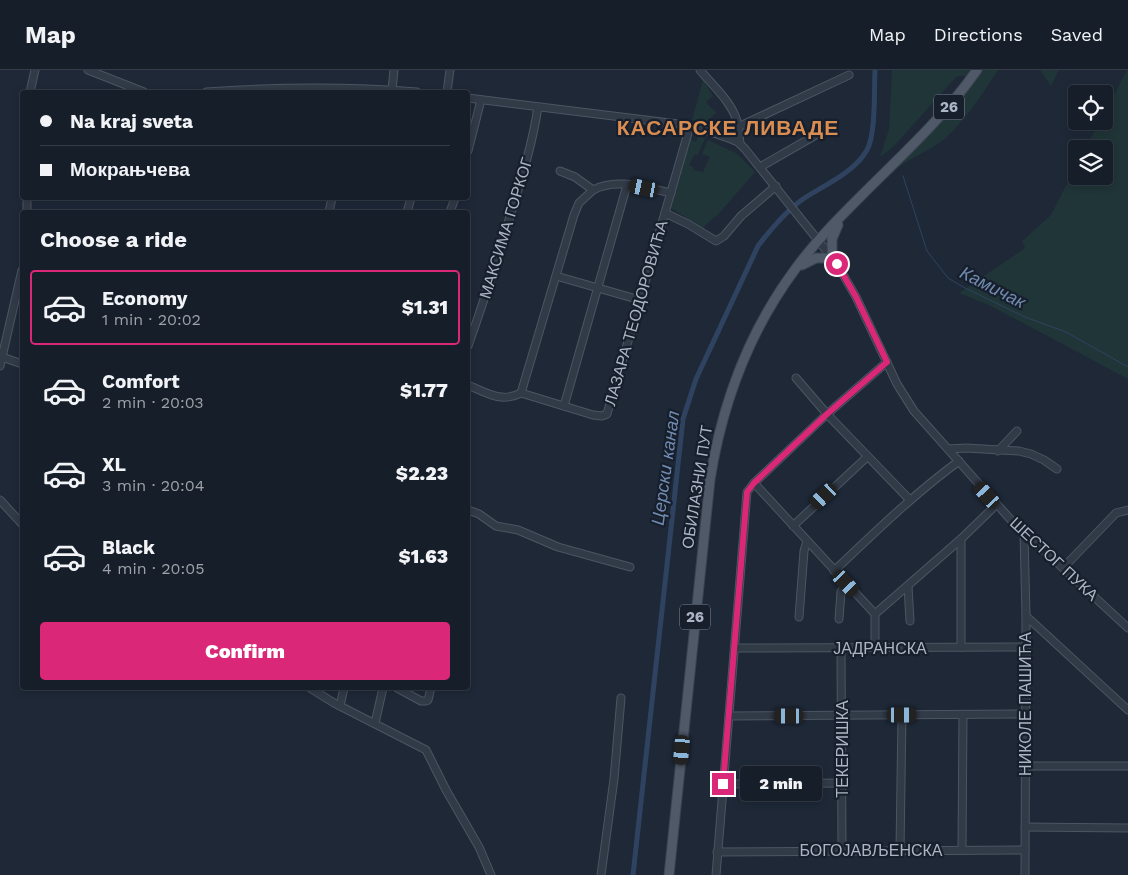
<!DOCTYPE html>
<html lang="en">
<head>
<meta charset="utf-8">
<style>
  :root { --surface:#161e29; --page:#232b35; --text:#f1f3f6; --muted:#9ea2a8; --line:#353c46; --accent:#db2777 }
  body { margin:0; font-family:"Work Sans",sans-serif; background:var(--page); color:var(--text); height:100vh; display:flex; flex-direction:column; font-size:19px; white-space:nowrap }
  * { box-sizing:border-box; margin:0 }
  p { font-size:16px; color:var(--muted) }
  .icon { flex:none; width:28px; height:28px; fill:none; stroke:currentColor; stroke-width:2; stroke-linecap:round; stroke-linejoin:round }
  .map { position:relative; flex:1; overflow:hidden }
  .panel { position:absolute; left:20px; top:140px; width:450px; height:480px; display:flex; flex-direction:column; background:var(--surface); border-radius:5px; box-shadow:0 2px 8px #0003,0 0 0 1px var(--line) }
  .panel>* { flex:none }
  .guide { position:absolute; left:20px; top:20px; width:450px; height:110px; border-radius:5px; box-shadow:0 2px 8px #0003,0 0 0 1px var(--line); display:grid; align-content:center; height:110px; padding:0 20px; background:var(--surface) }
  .tools { position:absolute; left:1068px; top:15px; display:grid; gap:10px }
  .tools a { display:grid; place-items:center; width:45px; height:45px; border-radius:5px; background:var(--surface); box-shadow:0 2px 8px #0003,0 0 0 1px var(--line); font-size:25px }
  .end { position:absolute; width:22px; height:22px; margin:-11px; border:6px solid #db2777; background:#fff; box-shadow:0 0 0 2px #fff }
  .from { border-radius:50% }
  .bubble { position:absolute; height:35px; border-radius:5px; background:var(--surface); box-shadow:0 2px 8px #0003,0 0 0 1px var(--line); font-size:16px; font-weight:800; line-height:35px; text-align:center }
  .car { position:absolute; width:15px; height:30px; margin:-15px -8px; border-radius:6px; box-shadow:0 0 4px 1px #0007; background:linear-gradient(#222 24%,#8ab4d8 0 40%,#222 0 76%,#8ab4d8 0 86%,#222 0) }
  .guide b { display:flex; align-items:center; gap:18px; height:48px; font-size:19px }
  .guide b+b { border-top:1px solid var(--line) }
  .guide i { width:12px; height:12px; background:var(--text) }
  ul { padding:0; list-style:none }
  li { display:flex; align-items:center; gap:15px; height:75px; margin:0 10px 8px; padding:0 10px; border:2px solid transparent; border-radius:5px }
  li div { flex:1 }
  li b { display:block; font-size:19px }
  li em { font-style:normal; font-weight:800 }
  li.current { border-color:var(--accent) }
  li>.icon { width:45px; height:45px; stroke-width:1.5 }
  h2 { padding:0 20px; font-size:22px; line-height:60px }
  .action { display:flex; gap:10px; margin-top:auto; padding:10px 20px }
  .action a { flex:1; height:58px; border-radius:5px; background:var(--accent); color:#fff; font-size:20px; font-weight:800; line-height:58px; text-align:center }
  header { display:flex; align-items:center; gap:30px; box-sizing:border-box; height:70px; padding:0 25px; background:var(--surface); border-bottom:1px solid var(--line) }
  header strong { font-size:24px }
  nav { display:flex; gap:28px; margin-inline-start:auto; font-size:18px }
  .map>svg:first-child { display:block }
  .green { fill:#203538 }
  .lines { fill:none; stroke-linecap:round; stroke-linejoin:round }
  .stream { stroke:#2f4360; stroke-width:1 }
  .canal { stroke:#2f4360; stroke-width:5 }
  .minor-casing { stroke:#4c5563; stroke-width:9 }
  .major-casing { stroke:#3b4351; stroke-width:11 }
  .minor { stroke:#313a47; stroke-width:7 }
  .major { stroke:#4f5968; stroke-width:9 }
  .route { stroke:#db2777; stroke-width:6 }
  .labels { text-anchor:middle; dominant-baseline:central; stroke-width:4.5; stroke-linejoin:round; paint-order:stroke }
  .shield { fill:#171f2c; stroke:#7f8897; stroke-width:1 }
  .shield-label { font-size:15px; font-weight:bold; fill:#abb5c5 }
  .street-label { font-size:16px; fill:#abb5c5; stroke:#171f2c }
  .water-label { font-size:18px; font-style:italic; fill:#718bb0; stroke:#171f2c }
  .district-label { font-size:21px; font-weight:bold; letter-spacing:1px; fill:#da8d51; stroke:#171f2c }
</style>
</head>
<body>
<header>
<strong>Map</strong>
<nav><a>Map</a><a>Directions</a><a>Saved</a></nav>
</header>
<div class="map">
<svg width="1128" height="805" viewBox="0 0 1128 805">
  <rect width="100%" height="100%" fill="#1e2837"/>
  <g class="green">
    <path d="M892,0H973L969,6H957L893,77L880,87L889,59Z"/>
    <path d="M981,0H998C984,22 962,55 942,71C926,83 906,89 892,103Z"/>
    <path d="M1040,0H1059L1051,16Z"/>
    <path d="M1127,0H1128V309L991,236L959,223L1025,178L1022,171L1051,145L1076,96V106H1104V79H1085L1100,51H1104V44Z"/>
    <path d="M703,10L713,26L706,32L716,43L705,53L692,50Z"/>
    <path d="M692,64V70L696,72L698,66L705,68L698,85L695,84L689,95L694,98L693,100L703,102L710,87L702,84L708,70L736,83L755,102L716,147L715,146L703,158L671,138Z"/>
  </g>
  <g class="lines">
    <path class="stream" d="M903,106L927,181L948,208L963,217L1025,247L1066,262L1128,297"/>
    <path class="canal" d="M633,805L683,349L696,309L758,176C771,159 786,141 803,129C824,115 854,103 867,80C876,64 874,20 875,0"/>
    <defs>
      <g id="minor">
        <path d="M88,0L144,22"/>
        <path d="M700,0C712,15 731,31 737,51C739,58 739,66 740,74"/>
        <path d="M392,20L394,0"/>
        <path d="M30,22L35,0"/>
        <path d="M206,22C276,17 346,16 417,22"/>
        <path d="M447,22L450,0"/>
        <path d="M468,28L678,54L702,59L731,69L738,72L745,79L837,194L856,227L897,314L914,341L1011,450L1128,558"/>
        <path d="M738,57L849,5"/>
        <path d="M468,81L481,30"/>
        <path d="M760,97L828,58"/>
        <path d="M560,101L575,107L593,120C616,107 647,118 671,123"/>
        <path d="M27,128V142"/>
        <path d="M329,142L332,128"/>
        <path d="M407,142L411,128"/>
        <path d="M450,142L455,128"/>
        <path d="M665,143L688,154L716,171L724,166L741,146L776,116"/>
        <path d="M556,206L640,230"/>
        <path d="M468,276C482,237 495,196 507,156C519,117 532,77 538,37"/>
        <path d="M2,287L22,294"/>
        <path d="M0,296L22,200"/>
        <path d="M796,308L827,344L910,430"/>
        <path d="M468,315C486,323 502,333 521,323"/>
        <path d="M521,323L593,345L602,346L607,344L690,56"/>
        <path d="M521,323L574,145L579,133L593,120"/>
        <path d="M564,336L627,115"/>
        <path d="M948,379L966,378L1019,381L1031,384L1044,390L1057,399"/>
        <path d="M998,381L1017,361"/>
        <path d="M754,413L875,544V578"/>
        <path d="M0,430L22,454"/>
        <path d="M468,440L479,444L496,456L518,460L558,477L630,497"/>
        <path d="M793,456L867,387"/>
        <path d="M1024,463L1026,546L1025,805"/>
        <path d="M961,469V577"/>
        <path d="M1063,498L1116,443L1128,440"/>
        <path d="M834,501C874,463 914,424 959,391"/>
        <path d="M908,516L910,551"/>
        <path d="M875,544L961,469L996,435"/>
        <path d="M1026,546L1128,640"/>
        <path d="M799,547L804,481L807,471"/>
        <path d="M839,549L841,522L846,513"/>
        <path d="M735,578L1025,577"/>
        <path d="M841,578L842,780"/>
        <path d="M310,618L334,633L426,680L446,720L479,777L491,805"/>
        <path d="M397,618L421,631H426L428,630L431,618"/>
        <path d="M340,636L344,618"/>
        <path d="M729,646L1024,644"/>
        <path d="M375,653L383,618"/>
        <path d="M1025,696H1128"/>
        <path d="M723,714L842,713"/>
        <path d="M1025,757L1128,758"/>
        <path d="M900,780L902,645"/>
        <path d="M962,780L963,645"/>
        <path d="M717,782L1025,780"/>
        <path d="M601,805L614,709L621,628"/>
        <path d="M716,805L747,422L754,413L827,344L887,292"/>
      </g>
      <g id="major">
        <path d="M802,195L816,188H832V169L838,155"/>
        <path d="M669,805L710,410C722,334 749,261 796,198C815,172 839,148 862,125C902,85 944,47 977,0"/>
      </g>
    </defs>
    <use href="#minor" class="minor-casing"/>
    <use href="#major" class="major-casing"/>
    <use href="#minor" class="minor"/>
    <use href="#major" class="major"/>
  </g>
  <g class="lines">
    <path class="route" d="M723,714L747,422L754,413L827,344L887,292L856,227L837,194"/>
  </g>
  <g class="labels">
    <g class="shield">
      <rect x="934" y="24.5" width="30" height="25" rx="4"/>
      <rect x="680" y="534.5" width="30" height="25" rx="4"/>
    </g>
    <g class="shield-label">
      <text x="949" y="37">26</text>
      <text x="695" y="547">26</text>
    </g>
    <g class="street-label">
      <text transform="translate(506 158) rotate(-73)">МАКСИМА ГОРКОГ</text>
      <text transform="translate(636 243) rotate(-74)">ЛАЗАРА ТЕОДОРОВИЋА</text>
      <text transform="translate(697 417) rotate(-81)">ОБИЛАЗНИ ПУТ</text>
      <text transform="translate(1054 489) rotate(43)">ШЕСТОГ ПУКА</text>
      <text x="880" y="578">ЈАДРАНСКА</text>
      <text transform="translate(1025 634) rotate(-90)">НИКОЛЕ ПАШИЋА</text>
      <text transform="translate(842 679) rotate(-90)">ТЕКЕРИШКА</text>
      <text x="871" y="780">БОГОЈАВЉЕНСКА</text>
    </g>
    <g class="water-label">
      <text transform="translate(993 217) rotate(27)">Камичак</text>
      <text transform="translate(665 398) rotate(-82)">Церски канал</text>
    </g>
    <g class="district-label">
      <text x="728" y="57">КАСАРСКЕ ЛИВАДЕ</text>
    </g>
  </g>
</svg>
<div class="tools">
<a><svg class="icon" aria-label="locate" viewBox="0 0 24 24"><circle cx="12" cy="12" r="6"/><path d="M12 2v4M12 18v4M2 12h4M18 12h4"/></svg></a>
<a><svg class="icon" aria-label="layers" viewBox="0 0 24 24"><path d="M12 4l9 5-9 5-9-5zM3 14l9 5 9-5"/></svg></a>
</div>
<i class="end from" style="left:837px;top:194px"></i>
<i class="end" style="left:723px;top:714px"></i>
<div class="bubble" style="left:740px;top:696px;width:82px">2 min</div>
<i class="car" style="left:644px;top:118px;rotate:282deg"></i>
<i class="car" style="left:987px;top:425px;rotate:318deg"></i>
<i class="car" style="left:824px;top:426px;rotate:227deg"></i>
<i class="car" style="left:846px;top:513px;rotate:137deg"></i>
<i class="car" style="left:902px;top:645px;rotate:90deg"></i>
<i class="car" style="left:789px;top:646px;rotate:270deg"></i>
<i class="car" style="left:682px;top:680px;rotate:185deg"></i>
<div class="guide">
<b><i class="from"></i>Na kraj sveta</b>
<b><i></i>Мокрањчева</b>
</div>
<section class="panel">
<h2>Choose a ride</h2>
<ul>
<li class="current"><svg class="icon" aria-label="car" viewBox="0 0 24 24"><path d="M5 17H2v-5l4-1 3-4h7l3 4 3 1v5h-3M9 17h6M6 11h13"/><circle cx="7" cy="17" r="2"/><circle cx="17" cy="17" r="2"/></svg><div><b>Economy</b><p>1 min · 20:02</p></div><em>$1.31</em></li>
<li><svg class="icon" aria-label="car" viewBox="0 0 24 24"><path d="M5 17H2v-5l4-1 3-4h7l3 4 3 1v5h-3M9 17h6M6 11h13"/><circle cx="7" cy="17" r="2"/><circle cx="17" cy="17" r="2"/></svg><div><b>Comfort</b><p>2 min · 20:03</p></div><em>$1.77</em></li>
<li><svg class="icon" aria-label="car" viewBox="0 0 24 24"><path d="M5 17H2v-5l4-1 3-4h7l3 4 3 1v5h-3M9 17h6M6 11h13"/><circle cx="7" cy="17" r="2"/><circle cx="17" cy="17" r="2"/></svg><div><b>XL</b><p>3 min · 20:04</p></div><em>$2.23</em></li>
<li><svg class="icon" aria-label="car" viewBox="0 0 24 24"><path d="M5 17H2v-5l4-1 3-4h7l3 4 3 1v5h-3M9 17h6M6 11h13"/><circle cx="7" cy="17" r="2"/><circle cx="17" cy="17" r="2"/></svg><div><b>Black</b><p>4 min · 20:05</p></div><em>$1.63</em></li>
</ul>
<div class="action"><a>Confirm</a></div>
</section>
</div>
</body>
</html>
